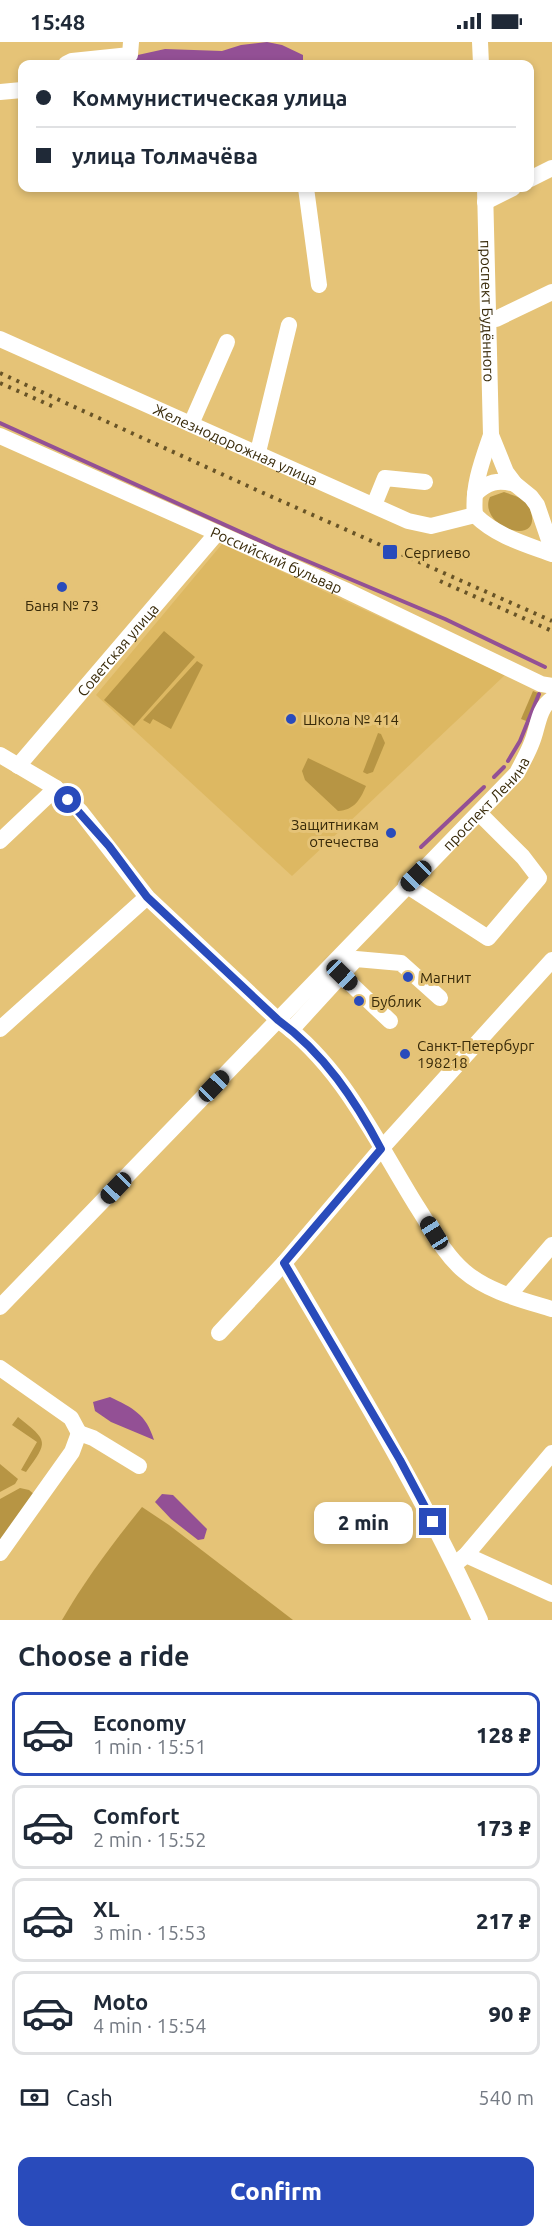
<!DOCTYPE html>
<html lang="en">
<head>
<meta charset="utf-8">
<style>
  :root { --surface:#fff; --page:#f6f6f7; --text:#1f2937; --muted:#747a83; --line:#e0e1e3; --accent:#294bbb }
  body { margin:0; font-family:Ubuntu,sans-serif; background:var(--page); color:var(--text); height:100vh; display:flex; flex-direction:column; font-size:22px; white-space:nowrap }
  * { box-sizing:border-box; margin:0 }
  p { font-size:20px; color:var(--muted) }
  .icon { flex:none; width:33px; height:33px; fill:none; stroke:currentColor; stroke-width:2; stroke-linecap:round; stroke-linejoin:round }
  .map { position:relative; height:1578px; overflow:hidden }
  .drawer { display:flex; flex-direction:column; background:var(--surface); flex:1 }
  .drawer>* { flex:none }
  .hud { position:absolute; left:18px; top:18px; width:516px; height:132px; border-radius:12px; box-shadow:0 3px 9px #0003; display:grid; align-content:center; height:132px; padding:0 18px; background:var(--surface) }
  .end { position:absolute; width:27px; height:27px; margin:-14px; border:8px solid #294bbb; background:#fff; box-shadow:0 0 0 3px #fff }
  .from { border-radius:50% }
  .bubble { position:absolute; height:42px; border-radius:12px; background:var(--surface); box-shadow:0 3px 9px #0003; font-size:20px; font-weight:800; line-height:42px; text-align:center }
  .car { position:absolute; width:18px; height:36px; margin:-18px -9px; border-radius:8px; box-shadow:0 0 4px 2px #0007; background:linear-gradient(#222 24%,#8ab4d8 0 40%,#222 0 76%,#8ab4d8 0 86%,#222 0) }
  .hud b { display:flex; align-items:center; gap:21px; height:57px; font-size:22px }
  .hud b+b { border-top:2px solid var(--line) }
  .hud i { width:15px; height:15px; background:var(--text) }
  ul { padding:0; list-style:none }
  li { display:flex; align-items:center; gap:18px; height:84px; margin:0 12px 9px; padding:0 6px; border:3px solid var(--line); border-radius:12px }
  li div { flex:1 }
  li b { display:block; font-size:22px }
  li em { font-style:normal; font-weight:800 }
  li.active { border-color:var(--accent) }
  li>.icon { width:54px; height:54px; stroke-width:1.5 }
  h2 { padding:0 18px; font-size:27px; line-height:72px }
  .pay { display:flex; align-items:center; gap:15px; height:66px; padding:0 18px; font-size:22px }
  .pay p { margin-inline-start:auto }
  .action { display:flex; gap:12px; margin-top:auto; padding:12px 18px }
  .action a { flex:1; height:69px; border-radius:12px; background:var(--accent); color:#fff; font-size:24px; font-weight:800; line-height:69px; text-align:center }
  .status { display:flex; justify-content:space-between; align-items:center; height:42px; padding:0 30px; background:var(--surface); direction:ltr }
  .status svg { height:16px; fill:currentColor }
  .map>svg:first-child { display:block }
  .built { fill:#ddb862 }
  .green { fill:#b79544 }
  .water { fill:#935095 }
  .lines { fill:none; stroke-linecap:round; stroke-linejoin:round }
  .stream { stroke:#935095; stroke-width:4 }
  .minor { stroke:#fff; stroke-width:16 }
  .rail { stroke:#685427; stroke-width:4; stroke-dasharray:3 6; stroke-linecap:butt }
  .route { stroke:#294bbb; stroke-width:8 }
  .poi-dot { fill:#294bbb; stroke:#e5c377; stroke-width:2 }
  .labels { text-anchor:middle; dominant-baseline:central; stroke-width:6; stroke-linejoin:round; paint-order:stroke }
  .street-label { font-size:15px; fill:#382a09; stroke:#e5c377 }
  .poi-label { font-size:15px; fill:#382a09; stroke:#e5c377; text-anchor:start }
</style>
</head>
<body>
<div class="status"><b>15:48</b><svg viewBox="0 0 49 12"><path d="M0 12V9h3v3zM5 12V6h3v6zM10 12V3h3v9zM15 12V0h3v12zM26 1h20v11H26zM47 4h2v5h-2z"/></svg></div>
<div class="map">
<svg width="552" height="1578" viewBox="0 0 552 1578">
  <rect width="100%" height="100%" fill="#e5c377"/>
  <path class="built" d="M222,502L505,633L292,834L96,653Z"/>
  <g class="green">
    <path d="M504,450C509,452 517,454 522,457C533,465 539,489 519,489C502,489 482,472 490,455Z"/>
    <path d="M164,589L195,615L134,684L104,658Z"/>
    <path d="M197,619L203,623L171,687L153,677L150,682L143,678Z"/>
    <path d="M533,649L541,652L529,680L521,677Z"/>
    <path d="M378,691L381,692L385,701L373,730L367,732L363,730Z"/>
    <path d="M308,716L366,744C360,758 354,768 338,769L305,738L302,729Z"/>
    <path d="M18,1375C48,1399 49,1399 26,1430L21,1428L37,1400L12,1383Z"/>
    <path d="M0,1422L18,1437L15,1442L0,1450Z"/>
    <path d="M20,1446L29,1448L35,1453L0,1504V1457Z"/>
    <path d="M142,1465L169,1483L293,1578H62C85,1538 113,1501 142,1465Z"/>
  </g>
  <g class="water">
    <path d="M267,0L282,3L303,13V22H97L165,7L222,9L241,3Z"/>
    <path d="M110,1355C133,1366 146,1372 154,1398L111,1380L95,1369L93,1360Z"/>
    <path d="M162,1452L173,1453L207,1487L204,1497L198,1498L171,1477L155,1460Z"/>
  </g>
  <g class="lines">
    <g class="stream">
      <path d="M0,381L276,506L445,577L545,625"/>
      <path d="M508,719L520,699L539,652"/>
      <path d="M494,735L504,725"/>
      <path d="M421,805L484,745"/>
    </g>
    <g class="minor">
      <path d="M480,0L481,22"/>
      <path d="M66,22L72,19L130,13L131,0"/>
      <path d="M0,50L22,48"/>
      <path d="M530,137L552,126"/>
      <path d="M306,146L319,243"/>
      <path id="s1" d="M485,146L491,393L506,430L515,442L531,455L537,463L552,507"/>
      <path d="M485,160L513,146"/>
      <path d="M489,277H496L552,250"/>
      <path id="s2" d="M0,297L408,479L431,484L475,473"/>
      <path d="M191,382L227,300"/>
      <path id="s3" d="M0,394L345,548L541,642L552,644"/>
      <path d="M258,410L289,283"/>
      <path d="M475,452C487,440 498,437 515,442"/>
      <path d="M374,463L385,436L425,440"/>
      <path d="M475,473C496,494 525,502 552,512"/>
      <path d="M475,473C472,445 482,419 491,393"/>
      <path d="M0,713L56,746L80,769L147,855L278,978C342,1024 375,1097 416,1163C431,1186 444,1212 464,1229C488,1250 523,1258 552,1267"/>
      <path id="s4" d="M18,724L217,491"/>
      <path d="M0,799L56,746"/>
      <path d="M406,843L488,896L539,836L523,815L479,771"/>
      <path d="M334,926L390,979"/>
      <path d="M0,987L147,855"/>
      <path d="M291,988L356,917L401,921L440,956"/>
      <path d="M284,1221C353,1338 424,1454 480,1578"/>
      <path d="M509,1253L552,1203"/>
      <path id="s5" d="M0,1265L517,731C522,721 528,711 532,700C538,686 538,666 552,657"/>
      <path d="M219,1291L284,1221L381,1107L552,918"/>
      <path d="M0,1326L71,1376L79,1391"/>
      <path d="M79,1391L93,1396L139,1424"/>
      <path d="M0,1511L72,1410L79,1391"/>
      <path d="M466,1513L552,1552"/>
      <path d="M455,1522L466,1513L552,1411"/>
    </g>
    <g class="rail">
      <path d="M0,331L261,450L552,579"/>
      <path d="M0,341L54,365"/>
      <path d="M440,539L552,589"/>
    </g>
  </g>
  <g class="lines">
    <path class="route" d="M68,758L109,804L147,855L278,978C324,1011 355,1058 381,1107L284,1221L400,1418L433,1480"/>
  </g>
  <g class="poi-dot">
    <rect x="382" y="502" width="16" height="16" rx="3"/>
    <circle cx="62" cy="545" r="6"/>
    <circle cx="291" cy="677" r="6"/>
    <circle cx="391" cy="791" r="6"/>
    <circle cx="408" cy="935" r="6"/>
    <circle cx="359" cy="959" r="6"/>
    <circle cx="405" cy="1012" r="6"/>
  </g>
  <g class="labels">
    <g class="street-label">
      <text stroke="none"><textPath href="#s1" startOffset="123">проспект Будённого</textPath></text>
      <text stroke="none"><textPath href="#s2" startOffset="258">Железнодорожная улица</textPath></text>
      <text stroke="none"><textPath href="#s3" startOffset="303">Российский бульвар</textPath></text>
      <text stroke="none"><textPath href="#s4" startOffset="153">Советская улица</textPath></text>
      <text stroke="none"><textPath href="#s5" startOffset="700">проспект Ленина</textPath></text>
    </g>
    <g class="poi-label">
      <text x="404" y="510">Сергиево</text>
      <text x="62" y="563" text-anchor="middle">Баня № 73</text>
      <text x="303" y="677">Школа № 414</text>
      <text x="379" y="782" text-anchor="end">Защитникам<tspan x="379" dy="17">отечества</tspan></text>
      <text x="420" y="935">Магнит</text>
      <text x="371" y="959">Бублик</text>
      <text x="417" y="1003">Санкт-Петербург<tspan x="417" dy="17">198218</tspan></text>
    </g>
  </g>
</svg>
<i class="end from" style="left:68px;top:758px"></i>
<i class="end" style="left:433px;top:1480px"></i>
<div class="bubble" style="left:314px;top:1460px;width:99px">2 min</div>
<i class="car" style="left:416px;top:834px;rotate:225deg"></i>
<i class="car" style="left:342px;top:933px;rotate:134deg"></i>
<i class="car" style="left:214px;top:1044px;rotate:44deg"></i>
<i class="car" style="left:116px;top:1146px;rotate:224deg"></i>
<i class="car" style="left:434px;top:1191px;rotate:328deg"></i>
<div class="hud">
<b><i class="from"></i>Коммунистическая улица</b>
<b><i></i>улица Толмачёва</b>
</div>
</div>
<section class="drawer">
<h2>Choose a ride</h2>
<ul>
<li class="active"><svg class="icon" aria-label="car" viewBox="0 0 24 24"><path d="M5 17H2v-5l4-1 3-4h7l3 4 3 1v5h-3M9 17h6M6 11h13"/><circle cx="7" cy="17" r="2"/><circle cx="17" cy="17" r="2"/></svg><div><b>Economy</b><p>1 min · 15:51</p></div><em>128 ₽</em></li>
<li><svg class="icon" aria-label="car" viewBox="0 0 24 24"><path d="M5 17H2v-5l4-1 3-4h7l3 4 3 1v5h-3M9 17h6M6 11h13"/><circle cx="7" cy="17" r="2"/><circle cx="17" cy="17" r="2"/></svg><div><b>Comfort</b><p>2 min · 15:52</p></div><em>173 ₽</em></li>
<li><svg class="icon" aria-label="car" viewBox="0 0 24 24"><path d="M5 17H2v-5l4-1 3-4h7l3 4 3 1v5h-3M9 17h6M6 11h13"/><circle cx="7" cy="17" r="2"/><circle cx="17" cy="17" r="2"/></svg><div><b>XL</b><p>3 min · 15:53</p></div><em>217 ₽</em></li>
<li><svg class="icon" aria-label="car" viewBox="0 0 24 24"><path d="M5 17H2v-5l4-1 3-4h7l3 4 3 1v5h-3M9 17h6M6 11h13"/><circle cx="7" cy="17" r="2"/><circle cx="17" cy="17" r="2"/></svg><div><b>Moto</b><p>4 min · 15:54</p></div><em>90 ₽</em></li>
</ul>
<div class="pay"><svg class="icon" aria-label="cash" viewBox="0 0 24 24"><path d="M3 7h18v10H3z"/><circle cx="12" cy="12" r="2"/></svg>Cash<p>540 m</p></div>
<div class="action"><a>Confirm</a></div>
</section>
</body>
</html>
